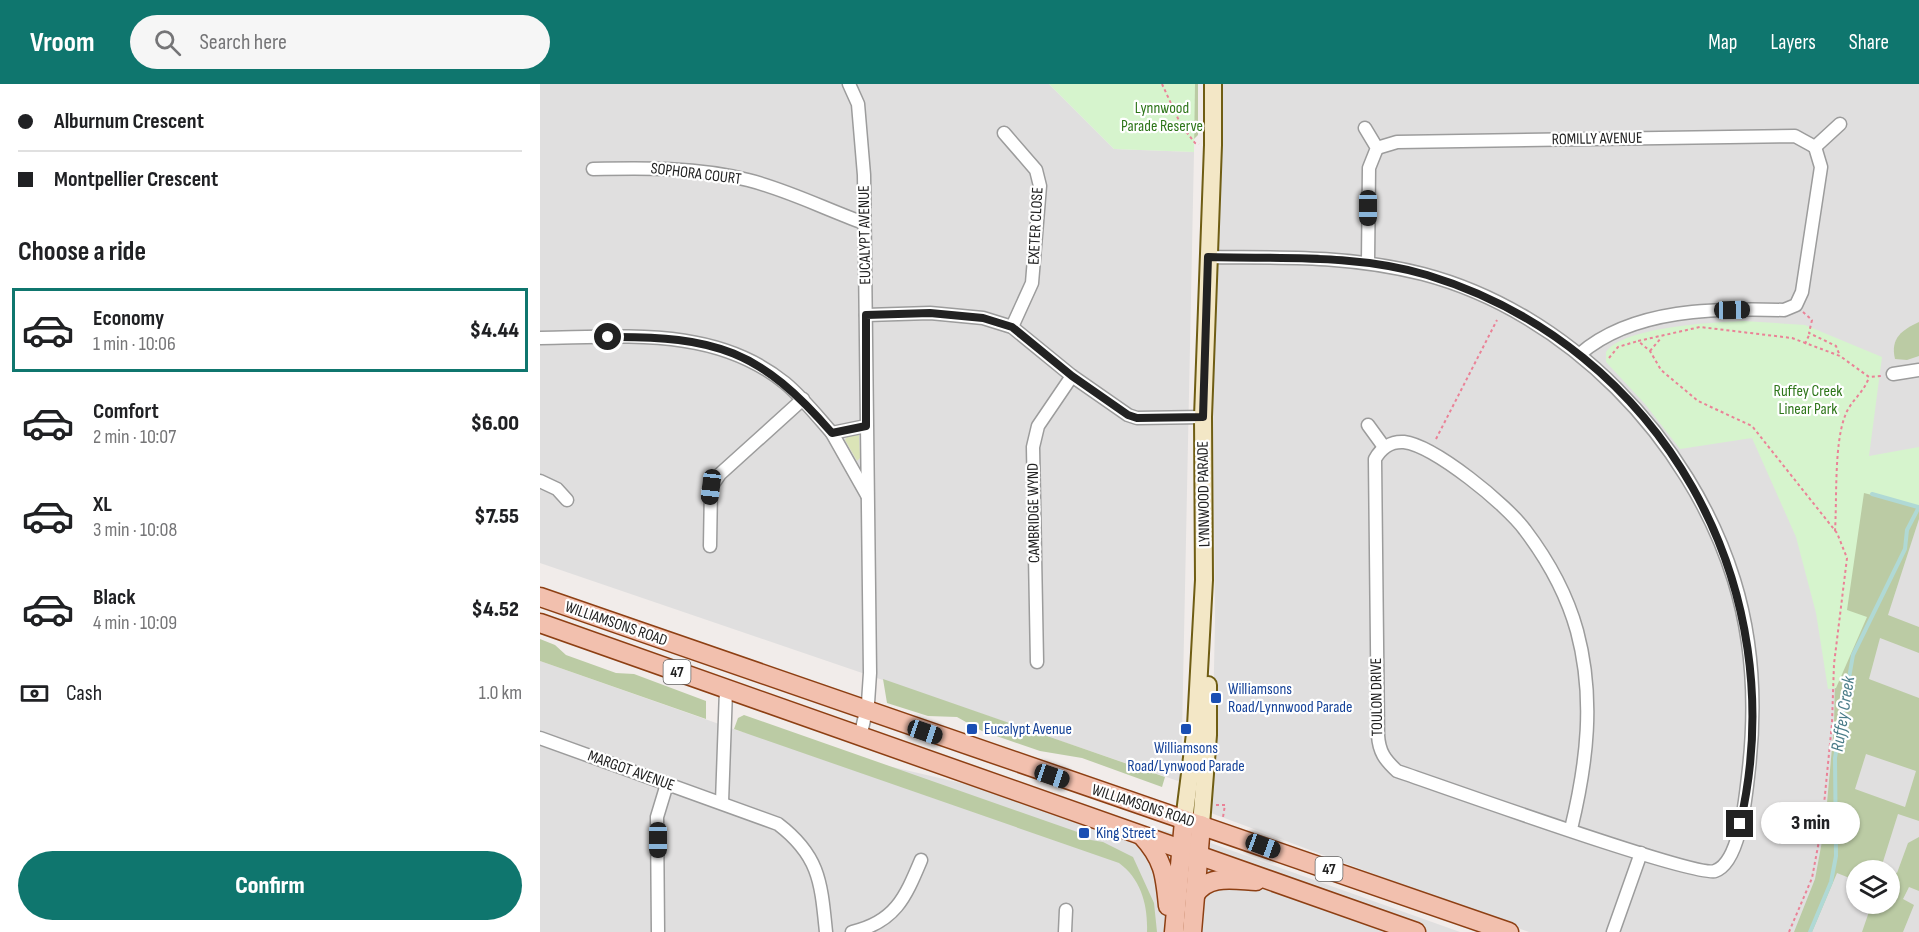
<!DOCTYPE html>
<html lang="en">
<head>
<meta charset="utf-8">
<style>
  :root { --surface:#fff; --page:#f6f6f6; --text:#202124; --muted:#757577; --line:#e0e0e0; --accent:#0f766e }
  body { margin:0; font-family:"Sofia Sans Condensed",sans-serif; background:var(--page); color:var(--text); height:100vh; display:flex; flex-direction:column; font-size:22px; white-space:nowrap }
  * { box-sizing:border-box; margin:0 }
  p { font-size:20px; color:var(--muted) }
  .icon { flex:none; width:33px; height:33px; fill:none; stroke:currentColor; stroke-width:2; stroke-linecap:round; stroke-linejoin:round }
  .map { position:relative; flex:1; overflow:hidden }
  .sheet { display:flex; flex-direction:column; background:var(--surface); width:540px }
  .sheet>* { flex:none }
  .guide { display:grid; align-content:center; height:132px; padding:0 18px; background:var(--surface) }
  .tools { position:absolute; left:1306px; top:776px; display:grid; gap:12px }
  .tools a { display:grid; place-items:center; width:54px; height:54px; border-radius:50%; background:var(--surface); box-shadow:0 2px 4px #0004; font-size:30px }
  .end { position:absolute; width:27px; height:27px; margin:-14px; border:8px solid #222; background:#fff; box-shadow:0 0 0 3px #fff }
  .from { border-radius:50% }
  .bubble { position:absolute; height:42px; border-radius:21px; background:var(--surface); box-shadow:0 2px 4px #0004; font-size:20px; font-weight:800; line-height:42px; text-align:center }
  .car { position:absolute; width:18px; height:36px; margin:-18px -9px; border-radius:8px; box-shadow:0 0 4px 2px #0007; background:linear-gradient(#222 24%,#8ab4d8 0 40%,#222 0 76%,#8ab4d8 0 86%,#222 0) }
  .guide b { display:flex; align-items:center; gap:21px; height:57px; font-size:22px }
  .guide b+b { border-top:2px solid var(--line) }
  .guide i { width:15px; height:15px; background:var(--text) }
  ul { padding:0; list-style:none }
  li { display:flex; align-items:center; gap:18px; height:84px; margin:0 12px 9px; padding:0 6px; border:3px solid transparent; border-radius:0px }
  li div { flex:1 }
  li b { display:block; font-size:22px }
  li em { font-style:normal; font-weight:800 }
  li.on { border-color:var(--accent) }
  li>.icon { width:54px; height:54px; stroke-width:1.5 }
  h2 { padding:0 18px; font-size:27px; line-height:72px }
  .pay { display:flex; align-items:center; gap:15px; height:66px; padding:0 18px; font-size:22px }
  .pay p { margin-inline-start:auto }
  .action { display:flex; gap:12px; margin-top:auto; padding:12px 18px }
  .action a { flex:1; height:69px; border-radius:36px; background:var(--accent); color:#fff; font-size:24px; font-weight:800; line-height:69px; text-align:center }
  header { display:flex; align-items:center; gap:36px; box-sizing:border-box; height:84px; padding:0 30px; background:var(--accent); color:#fff }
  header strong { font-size:28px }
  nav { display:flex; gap:33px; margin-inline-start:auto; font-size:21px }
  .search { width:420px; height:54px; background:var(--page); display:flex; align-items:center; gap:15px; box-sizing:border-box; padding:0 21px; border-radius:33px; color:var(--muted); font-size:22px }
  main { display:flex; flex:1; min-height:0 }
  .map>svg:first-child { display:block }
  .residential { fill:#e0dfdf; fill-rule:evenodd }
  .grass { fill:#dbe4b7 }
  .forest { fill:#bbcba4; fill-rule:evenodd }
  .park { fill:#d6f4cd }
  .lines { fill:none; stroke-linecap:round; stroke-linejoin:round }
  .stream { stroke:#b0d9d5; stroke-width:4 }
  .minor-casing { stroke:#9c9c9c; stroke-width:15 }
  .secondary-casing { stroke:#6f5d13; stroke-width:20 }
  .primary-casing { stroke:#8d3f13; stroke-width:21 }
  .path { stroke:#ea8297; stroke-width:2; stroke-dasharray:3 3; stroke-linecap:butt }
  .minor { stroke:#fff; stroke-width:12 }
  .secondary { stroke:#f3e7c6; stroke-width:16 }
  .primary { stroke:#f2c0ae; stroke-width:18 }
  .route { stroke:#222; stroke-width:8 }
  .transit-dot { fill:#1a4fb4; stroke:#fff; stroke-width:2 }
  .labels { text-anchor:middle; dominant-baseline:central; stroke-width:4.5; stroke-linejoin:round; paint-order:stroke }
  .shield { fill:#fff; stroke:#646464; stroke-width:1.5 }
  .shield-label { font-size:15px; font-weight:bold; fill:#222 }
  .park-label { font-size:16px; fill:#2e761a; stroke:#fff }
  .street-label { font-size:16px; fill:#222; stroke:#fff }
  .transit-label { font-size:16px; fill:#164399; stroke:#fff; text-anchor:start }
  .water-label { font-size:18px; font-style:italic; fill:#4b7d89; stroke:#fff }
</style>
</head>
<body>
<header>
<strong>Vroom</strong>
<div class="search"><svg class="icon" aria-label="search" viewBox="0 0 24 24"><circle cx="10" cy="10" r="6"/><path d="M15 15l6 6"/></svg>Search here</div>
<nav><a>Map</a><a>Layers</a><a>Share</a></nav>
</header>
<main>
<section class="sheet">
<div class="guide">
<b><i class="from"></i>Alburnum Crescent</b>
<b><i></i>Montpellier Crescent</b>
</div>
<h2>Choose a ride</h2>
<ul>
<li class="on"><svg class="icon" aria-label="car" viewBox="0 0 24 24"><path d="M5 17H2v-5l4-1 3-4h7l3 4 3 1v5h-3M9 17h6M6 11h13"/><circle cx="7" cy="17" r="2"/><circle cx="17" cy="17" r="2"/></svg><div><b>Economy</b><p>1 min · 10:06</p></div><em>$4.44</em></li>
<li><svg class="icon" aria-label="car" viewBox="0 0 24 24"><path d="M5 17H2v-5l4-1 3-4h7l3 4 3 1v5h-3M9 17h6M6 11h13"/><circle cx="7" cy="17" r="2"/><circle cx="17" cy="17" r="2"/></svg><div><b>Comfort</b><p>2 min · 10:07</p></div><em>$6.00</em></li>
<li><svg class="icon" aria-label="car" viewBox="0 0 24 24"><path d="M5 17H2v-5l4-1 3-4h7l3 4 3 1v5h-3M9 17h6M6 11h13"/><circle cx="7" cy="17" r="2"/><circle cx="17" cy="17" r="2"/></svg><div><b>XL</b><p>3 min · 10:08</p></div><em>$7.55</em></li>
<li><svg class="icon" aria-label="car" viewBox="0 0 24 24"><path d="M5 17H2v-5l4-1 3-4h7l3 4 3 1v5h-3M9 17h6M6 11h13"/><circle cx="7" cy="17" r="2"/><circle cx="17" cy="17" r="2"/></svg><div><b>Black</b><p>4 min · 10:09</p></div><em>$4.52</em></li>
</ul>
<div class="pay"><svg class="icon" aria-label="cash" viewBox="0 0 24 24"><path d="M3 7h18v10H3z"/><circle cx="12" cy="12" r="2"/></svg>Cash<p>1.0 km</p></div>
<div class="action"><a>Confirm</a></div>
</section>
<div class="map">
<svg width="1379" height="848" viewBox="0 0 1379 848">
  <rect width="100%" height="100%" fill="#f1ecea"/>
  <g class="residential">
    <path d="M0,0H509L574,65L654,68L641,698L0,479Z"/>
    <path d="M679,0H1379V848H989L671,729L675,536L673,306ZM1317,786H1350V819H1317Z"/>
    <path d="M0,577L199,647L647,752L641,848H0Z"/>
    <path d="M651,752L920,848H646Z"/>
  </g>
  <path class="grass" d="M319,351L320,374L317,377L305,356L307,353Z"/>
  <g class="forest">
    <path d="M641,0H658V51L654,55Z"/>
    <path d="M1379,238V272L1367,276L1355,275C1350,254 1362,246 1379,238Z"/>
    <path d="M1299,402L1379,404V435L1348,531L1379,543V569L1340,554L1329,595L1379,614V737L1358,730L1341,784L1347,786H1317V797L1297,789L1272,848H1254L1275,795L1285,741L1294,642ZM1326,670L1376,687L1365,723L1315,705Z"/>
    <path d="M0,555L15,561L26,571L76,589L94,590L166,617V635L0,577Z"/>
    <path d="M343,595L625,693L622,703L542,674L500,667L442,647L417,633L388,632L347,619Z"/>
    <path d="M204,631L546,751L545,755L563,758L593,773L614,819L617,848H607C608,821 601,795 579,779L194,645L198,634Z"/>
    <path d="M1379,753V807L1369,803L1363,815L1374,821L1363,848H1322L1332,819H1350V787L1357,789L1368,759Z"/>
  </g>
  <g class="park">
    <path d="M509,0H655L654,68L574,65Z"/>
    <path d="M1204,237L1265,241L1342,273L1329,372L1379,363V423L1324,409L1307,526L1327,533L1296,604L1288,605L1276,529L1256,453L1212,354L1140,365L1105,320L1066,278V268C1083,243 1174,238 1204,237Z"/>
  </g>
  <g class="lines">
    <g class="stream">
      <path d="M1332,410L1378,423"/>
      <path d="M1270,848L1291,798L1296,772L1295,674L1313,571L1365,465L1367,446L1379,423"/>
    </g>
    <defs>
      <g id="minor">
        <path d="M309,0L318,20L324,91L330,589L328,619L320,653"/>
        <path d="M825,44L837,64L829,84L828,178"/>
        <path d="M464,49L496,86L500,102L492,199L472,243"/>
        <path d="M837,64L857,58L1255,52L1275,63L1300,40"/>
        <path d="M53,85C105,84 157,83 208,96C248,106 285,125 324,139"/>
        <path d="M668,173C743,174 809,171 883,190C1028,228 1150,355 1194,496C1213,557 1216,621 1209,684C1206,709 1201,778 1175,787C1156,794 896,700 857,687C845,676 839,668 838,651L835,375C841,364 851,357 864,358C895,362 967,421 985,446C1007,475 1027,511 1037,547C1055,614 1047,679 1031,745"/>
        <path d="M326,231L390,229L443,234L472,243L532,292L588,331L597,334L663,333"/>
        <path d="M0,254C85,253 175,242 245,299C263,314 277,332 292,349"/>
        <path d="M1040,270C1093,224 1177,224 1244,226L1256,221L1262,208L1281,83L1275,63"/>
        <path d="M1353,290L1379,286"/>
        <path d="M828,341L844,363"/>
        <path d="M326,342L292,349L327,411"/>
        <path d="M0,397L17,405L27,416"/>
        <path d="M170,462L171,403L180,390L263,315"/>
        <path d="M497,578L493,363L498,342L532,292"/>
        <path d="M0,654L238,740C280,772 281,799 286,848"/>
        <path d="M182,718L186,606"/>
        <path d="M118,848L117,733L127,700"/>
        <path d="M312,848C355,838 365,814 381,776"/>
        <path d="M525,848L526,826"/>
        <path d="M1073,848L1101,769"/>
      </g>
      <g id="secondary">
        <path d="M644,737L656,642L664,496L663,333L673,61V0"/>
        <path d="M661,741L668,651V601"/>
      </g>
      <g id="primary">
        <path d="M0,513L969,848"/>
        <path d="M0,539L876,848"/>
        <path d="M602,752C624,776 625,791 628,822"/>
        <path d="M655,811C668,790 694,796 716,797"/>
        <path d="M634,848L644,737"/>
        <path d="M652,848L661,741"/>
      </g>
    </defs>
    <use href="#minor" class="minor-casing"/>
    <use href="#secondary" class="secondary-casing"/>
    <use href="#primary" class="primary-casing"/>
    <g class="path">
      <path d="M622,0L641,41L655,59L659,60"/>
      <path d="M1263,228L1272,236L1269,249L1296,262L1300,272"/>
      <path d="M1265,260L1270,249"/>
      <path d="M1110,267L1121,254"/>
      <path d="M1069,274L1078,263L1098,257"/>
      <path d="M896,355L957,236"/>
      <path d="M1295,447C1297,416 1294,360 1305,332C1310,317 1324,309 1329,293"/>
      <path d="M676,721H685L683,733"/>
      <path d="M1249,848L1272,794L1282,741L1292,639L1294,580L1307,474L1297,449L1212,342L1158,317L1121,286L1110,267L1098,257L1160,243L1252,254L1300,272L1329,293L1341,292"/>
    </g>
    <use href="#minor" class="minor"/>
    <use href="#secondary" class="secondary"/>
    <use href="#primary" class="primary"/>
  </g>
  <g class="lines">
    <path class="route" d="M68,253C176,252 220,266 292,349L326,342V231L390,229L443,234L472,243L532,292L588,331L597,334L663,333L668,173C742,175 816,170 887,191C1123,263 1255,503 1200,740"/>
  </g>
  <g class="transit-dot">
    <rect x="670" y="608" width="12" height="12" rx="3"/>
    <rect x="426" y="639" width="12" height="12" rx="3"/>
    <rect x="640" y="639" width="12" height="12" rx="3"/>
    <rect x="538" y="743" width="12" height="12" rx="3"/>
  </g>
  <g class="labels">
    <g class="shield">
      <rect x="123.5" y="576" width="27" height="24" rx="4.5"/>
      <rect x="775.5" y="773" width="27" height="24" rx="4.5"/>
    </g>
    <g class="shield-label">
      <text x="137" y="588">47</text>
      <text x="789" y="785">47</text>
    </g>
    <g class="park-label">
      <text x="622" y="24">Lynnwood<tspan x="622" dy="18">Parade Reserve</tspan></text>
      <text x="1268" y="307">Ruffey Creek<tspan x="1268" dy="18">Linear Park</tspan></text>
    </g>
    <g class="street-label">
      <text transform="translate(1057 55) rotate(-1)">ROMILLY AVENUE</text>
      <text transform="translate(156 90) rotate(7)">SOPHORA COURT</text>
      <text transform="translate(496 142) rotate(-87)">EXETER CLOSE</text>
      <text transform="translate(325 151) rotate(-91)">EUCALYPT AVENUE</text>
      <text transform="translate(664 410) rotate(-91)">LYNNWOOD PARADE</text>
      <text transform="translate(494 429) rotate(-91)">CAMBRIDGE WYND</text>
      <text transform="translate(76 540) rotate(19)">WILLIAMSONS ROAD</text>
      <text transform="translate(837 613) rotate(-91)">TOULON DRIVE</text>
      <text transform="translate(91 687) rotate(20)">MARGOT AVENUE</text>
      <text transform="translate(603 722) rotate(18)">WILLIAMSONS ROAD</text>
    </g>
    <g class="transit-label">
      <text x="688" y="605">Williamsons<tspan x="688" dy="18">Road/Lynnwood Parade</tspan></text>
      <text x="444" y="645">Eucalypt Avenue</text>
      <text x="646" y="664" text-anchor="middle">Williamsons<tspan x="646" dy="18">Road/Lynwood Parade</tspan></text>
      <text x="556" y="749">King Street</text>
    </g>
    <g class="water-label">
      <text transform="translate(1303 630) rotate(-81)">Ruffey Creek</text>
    </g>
  </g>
</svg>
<div class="tools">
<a><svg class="icon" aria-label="layers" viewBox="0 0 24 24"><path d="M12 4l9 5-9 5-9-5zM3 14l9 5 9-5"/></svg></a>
</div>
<i class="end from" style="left:68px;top:253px"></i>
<i class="end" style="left:1200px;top:740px"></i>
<div class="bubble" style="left:1221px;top:718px;width:99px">3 min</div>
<i class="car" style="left:828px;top:124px;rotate:180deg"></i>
<i class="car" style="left:1192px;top:226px;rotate:89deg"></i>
<i class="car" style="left:171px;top:403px;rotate:187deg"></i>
<i class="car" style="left:385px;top:648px;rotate:109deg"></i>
<i class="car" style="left:512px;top:692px;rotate:109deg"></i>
<i class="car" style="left:118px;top:756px;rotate:180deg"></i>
<i class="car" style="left:723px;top:762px;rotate:110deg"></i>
</div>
</main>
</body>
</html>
